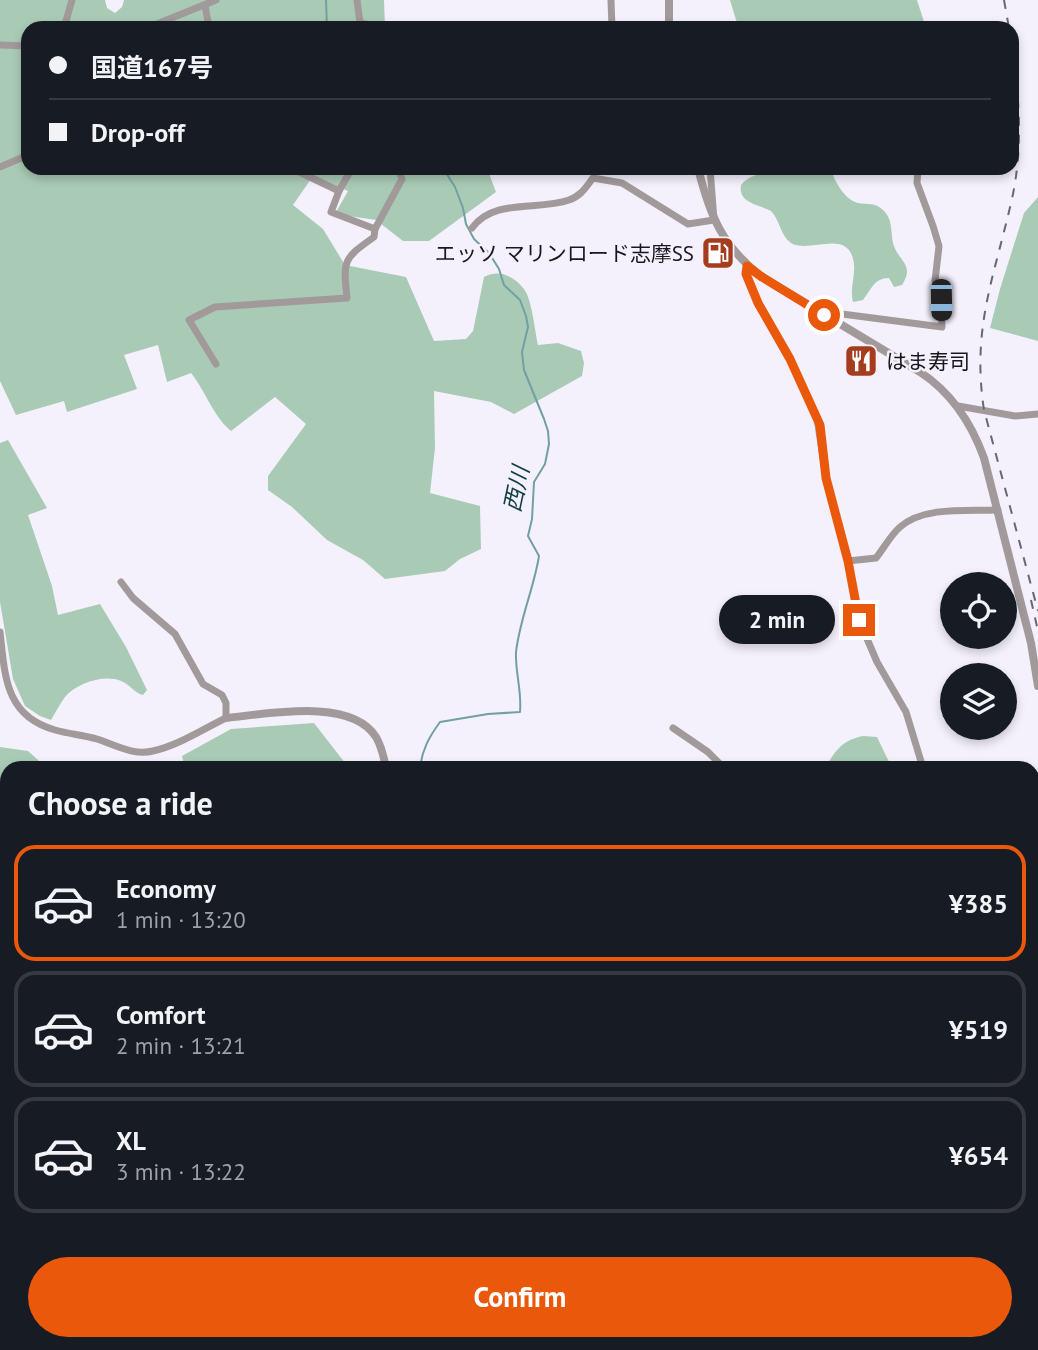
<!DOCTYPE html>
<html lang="en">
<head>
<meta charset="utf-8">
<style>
  :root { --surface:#171b24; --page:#20242c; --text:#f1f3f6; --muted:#9ea1a6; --line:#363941; --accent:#ea580c }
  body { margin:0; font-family:"PT Sans","Noto Sans JP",sans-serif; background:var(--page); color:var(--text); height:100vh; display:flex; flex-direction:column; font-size:26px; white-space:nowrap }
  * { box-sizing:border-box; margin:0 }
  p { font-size:23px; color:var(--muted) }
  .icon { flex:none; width:38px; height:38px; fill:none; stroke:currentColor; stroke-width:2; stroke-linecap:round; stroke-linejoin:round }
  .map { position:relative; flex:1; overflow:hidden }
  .sheet { position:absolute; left:0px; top:761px; width:1040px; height:590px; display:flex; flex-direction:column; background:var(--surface); border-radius:21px 21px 0 0; box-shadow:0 4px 10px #0003 }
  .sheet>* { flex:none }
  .banner { position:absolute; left:21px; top:21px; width:998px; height:154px; border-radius:21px; box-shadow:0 4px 10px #0003; display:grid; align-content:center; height:154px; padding:0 28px; background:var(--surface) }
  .fabs { position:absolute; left:940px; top:572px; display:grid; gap:14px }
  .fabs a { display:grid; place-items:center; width:77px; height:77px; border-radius:50%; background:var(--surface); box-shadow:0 4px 10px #0003; font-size:35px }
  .end { position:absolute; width:32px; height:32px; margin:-16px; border:9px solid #ea580c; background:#fff; box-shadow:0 0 0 4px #fff }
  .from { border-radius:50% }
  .bubble { position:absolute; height:49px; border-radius:24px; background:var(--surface); box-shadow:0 4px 10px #0003; font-size:23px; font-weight:600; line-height:49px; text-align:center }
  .car { position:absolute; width:21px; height:42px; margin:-21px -10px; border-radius:9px; box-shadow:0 0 5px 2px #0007; background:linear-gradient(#222 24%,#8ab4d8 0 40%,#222 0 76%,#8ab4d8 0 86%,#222 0) }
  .banner b { display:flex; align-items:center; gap:24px; height:66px; font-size:26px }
  .banner b+b { border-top:2px solid var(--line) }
  .banner i { width:18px; height:18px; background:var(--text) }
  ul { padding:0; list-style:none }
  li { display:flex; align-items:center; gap:21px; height:116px; margin:0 14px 10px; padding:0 14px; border:4px solid var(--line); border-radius:21px }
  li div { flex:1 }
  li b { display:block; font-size:26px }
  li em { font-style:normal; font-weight:600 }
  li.on { border-color:var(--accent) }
  li>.icon { width:63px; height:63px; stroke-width:1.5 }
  h2 { padding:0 28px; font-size:32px; line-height:84px }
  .action { display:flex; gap:14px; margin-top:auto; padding:14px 28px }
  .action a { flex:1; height:80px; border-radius:42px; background:var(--accent); color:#fff; font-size:28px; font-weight:600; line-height:80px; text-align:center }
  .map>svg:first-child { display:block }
  .green { fill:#a9cbb5 }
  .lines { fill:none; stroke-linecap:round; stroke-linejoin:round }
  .stream { stroke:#72a0a2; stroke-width:2 }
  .river { stroke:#72a0a2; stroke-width:12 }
  .minor { stroke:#a29a9a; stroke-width:7 }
  .tertiary { stroke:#a29a9a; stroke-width:8 }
  .rail { stroke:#69676e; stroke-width:2; stroke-dasharray:9 9; stroke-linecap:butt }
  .route { stroke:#ea580c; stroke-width:9 }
  .labels { text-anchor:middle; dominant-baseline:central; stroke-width:5; stroke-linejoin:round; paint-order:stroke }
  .poi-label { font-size:21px; fill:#18161b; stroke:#f4f1fd; text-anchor:end }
  .water-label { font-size:23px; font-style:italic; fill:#123f41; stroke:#f4f1fd }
</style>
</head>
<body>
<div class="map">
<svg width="1038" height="1350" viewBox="0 0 1038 1350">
  <rect width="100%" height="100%" fill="#f4f1fd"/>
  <g class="green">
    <path d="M0,0H105L107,8L115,13L122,7L124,0H384L385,28H28V168H487L496,192L429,241H403L376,220L335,214L348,191L313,176L293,205L323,229L345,265L406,277L434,341L466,339L473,331L484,277C499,269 514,276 524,289C532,299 535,332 538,345L558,343L581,351L584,363L582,376L514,414L491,402L434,391L435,448L430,493L480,506L481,549L460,559L445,571L385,579L363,560L327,540L292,507L268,490V476L306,424L275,397L231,431C213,416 206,392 191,373L167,382L158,345L124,355L137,389L67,412L64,401L16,415L0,381Z"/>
    <path d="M730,0H917L926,28H741L736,20Z"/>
    <path d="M771,168H836L833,175C837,185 846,200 858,203C868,205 875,202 883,210C894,220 890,234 894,246C899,261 915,265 902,285L894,287L889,278C874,278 871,290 863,300L853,302C849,288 857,273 853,259C846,229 808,254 791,243C780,235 780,220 771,211C757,204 738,203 741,185C749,175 761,175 771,168Z"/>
    <path d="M1038,197V341L990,328L1000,289L1024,213Z"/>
    <path d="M8,440L47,508L28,515L52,586L58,615L100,604L126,647L147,690L143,695C134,693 130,684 121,681C104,674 77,683 65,697C60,704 55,713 51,720L40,716L25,706L13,679L0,602V443Z"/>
    <path d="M314,723L349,768H185L182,756L231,729Z"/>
    <path d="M863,736L877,737L892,768H825C835,751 842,740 863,736Z"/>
    <path d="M0,747L28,751L47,768H7V793L0,790Z"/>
    <path d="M0,1034H7V1344H594L603,1350H0Z"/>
    <path d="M1038,1178V1221L1035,1222L1038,1212L1033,1210V1181Z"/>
    <path d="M1038,1248V1350H1018L1014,1344H1032L1033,1251Z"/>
    <path d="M648,1344H877L875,1350H639Z"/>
    <path d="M902,1344H963L961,1350H901Z"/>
  </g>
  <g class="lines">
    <g class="stream">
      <path d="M326,0L327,28"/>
      <path d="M420,768C422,750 429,737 440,722L488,714L520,712C522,691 515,672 516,652C520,618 534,588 539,556L528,536L532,519L534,482L545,464L549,444L548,431L544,419L524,370L522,352L528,327L526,316L520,300L504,285L499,269L489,253L474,239L466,224L463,208L455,187L443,168"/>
      <path d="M0,866L7,873"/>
    </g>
    <g class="river">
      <path d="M1032,1184L1038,1182"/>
      <path d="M643,1344L644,1350"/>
      <path d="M787,1344L789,1350"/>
    </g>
    <g class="minor">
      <path d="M357,0L360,23L389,28"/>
      <path d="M611,0L612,28"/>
      <path d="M205,5L209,28"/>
      <path d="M64,28L72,0"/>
      <path d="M147,28L216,0"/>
      <path d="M0,45L28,46"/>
      <path d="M0,167L28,155"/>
      <path d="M291,168L339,191"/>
      <path d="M352,168L339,191L331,212L375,229L402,179L399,170L395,168"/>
      <path d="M472,228C494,198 538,211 569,200C581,196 586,187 593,178L622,183L688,224L714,220L710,168"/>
      <path d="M747,266L746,273L758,303L790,359L817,418L826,478L848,561L859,620L877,662L906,712L923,768"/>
      <path d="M825,315L842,314L942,327L941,300L935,281L939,246L933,226L917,183L918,168"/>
      <path d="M216,364L189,320L215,307L347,298C343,260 343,259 374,237L375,229"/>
      <path d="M958,406L1015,416L1038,414"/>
      <path d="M848,561L876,558C884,548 890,536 900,527C924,506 968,511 998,510"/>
      <path d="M0,632C5,676 5,716 55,730C69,734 83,735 97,739C115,745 134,756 153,751C179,745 203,729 226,718V703L222,695L203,684L175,634L133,598L121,582"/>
      <path d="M673,728L708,752L724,768"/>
      <path d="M0,855L7,865"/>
      <path d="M1032,930L1038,938"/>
      <path d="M1032,1112L1038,1108"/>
      <path d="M0,1226L7,1224"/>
      <path d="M551,1344L567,1350"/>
      <path d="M207,1350L213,1344"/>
    </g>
    <g class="tertiary">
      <path d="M669,28V0"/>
      <path d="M698,168C710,216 722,246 762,277L920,372C952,393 971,422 984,458L1031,643L1038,686"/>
      <path d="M226,718C267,714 351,697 376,737C382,747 384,758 386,768"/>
      <path d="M1032,1054L1038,1053"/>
      <path d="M1032,1237L1038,1234"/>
      <path d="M884,1350L885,1344"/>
    </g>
    <g class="rail">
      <path d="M1004,0L1009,28"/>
      <path d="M1012,45C1019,95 1023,144 1013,194C996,273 971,325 984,410L1038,611"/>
      <path d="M1031,600L1038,631"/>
    </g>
  </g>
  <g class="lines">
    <path class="route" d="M824,315L762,277L747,266L746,274L758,303L790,359L820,425L826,478L848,561L859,620"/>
  </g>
  <defs>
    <symbol id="fuel-square" viewBox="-11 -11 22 22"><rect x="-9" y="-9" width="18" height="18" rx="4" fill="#a43c1d" stroke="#f4f1fd"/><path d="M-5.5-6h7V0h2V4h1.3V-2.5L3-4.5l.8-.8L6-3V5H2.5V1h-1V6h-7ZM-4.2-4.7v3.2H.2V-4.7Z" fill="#fff"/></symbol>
    <symbol id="restaurant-square" viewBox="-11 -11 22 22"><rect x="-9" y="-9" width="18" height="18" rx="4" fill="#a43c1d" stroke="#f4f1fd"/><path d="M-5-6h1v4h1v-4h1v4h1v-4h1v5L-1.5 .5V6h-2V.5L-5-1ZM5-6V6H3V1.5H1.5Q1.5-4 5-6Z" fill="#fff"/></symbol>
  </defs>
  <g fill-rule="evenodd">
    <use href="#fuel-square" x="699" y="234" width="38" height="38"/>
    <use href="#restaurant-square" x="842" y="342" width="38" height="38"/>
  </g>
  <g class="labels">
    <g class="poi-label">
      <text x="694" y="253">エッソ マリンロード志摩SS</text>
      <text x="886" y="361" text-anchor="start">はま寿司</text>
    </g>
    <g class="water-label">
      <text transform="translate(516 489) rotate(-78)">西川</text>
    </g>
  </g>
</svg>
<div class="fabs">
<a><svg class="icon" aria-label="locate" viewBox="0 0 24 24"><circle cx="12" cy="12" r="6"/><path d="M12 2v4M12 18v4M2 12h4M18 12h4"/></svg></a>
<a><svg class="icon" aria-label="layers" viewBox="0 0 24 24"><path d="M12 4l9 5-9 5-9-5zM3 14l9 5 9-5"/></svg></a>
</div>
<i class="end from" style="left:824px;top:315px"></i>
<i class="end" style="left:859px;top:620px"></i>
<div class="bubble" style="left:719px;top:595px;width:116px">2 min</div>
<i class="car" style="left:941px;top:300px;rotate:179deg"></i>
<div class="banner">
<b><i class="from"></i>国道167号</b>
<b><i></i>Drop-off</b>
</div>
<section class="sheet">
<h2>Choose a ride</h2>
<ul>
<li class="on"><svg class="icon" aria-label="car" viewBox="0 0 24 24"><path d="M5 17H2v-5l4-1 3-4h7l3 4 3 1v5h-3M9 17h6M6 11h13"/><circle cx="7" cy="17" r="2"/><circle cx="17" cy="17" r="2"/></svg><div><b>Economy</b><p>1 min · 13:20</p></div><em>¥385</em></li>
<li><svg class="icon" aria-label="car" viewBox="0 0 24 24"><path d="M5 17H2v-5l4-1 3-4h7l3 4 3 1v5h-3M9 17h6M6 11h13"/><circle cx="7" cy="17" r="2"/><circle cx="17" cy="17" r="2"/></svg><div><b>Comfort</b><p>2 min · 13:21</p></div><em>¥519</em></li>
<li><svg class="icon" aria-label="car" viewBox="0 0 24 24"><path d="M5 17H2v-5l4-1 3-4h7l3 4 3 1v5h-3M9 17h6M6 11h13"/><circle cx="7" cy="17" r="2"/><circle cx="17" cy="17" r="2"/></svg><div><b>XL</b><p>3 min · 13:22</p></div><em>¥654</em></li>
</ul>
<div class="action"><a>Confirm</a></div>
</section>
</div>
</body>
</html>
